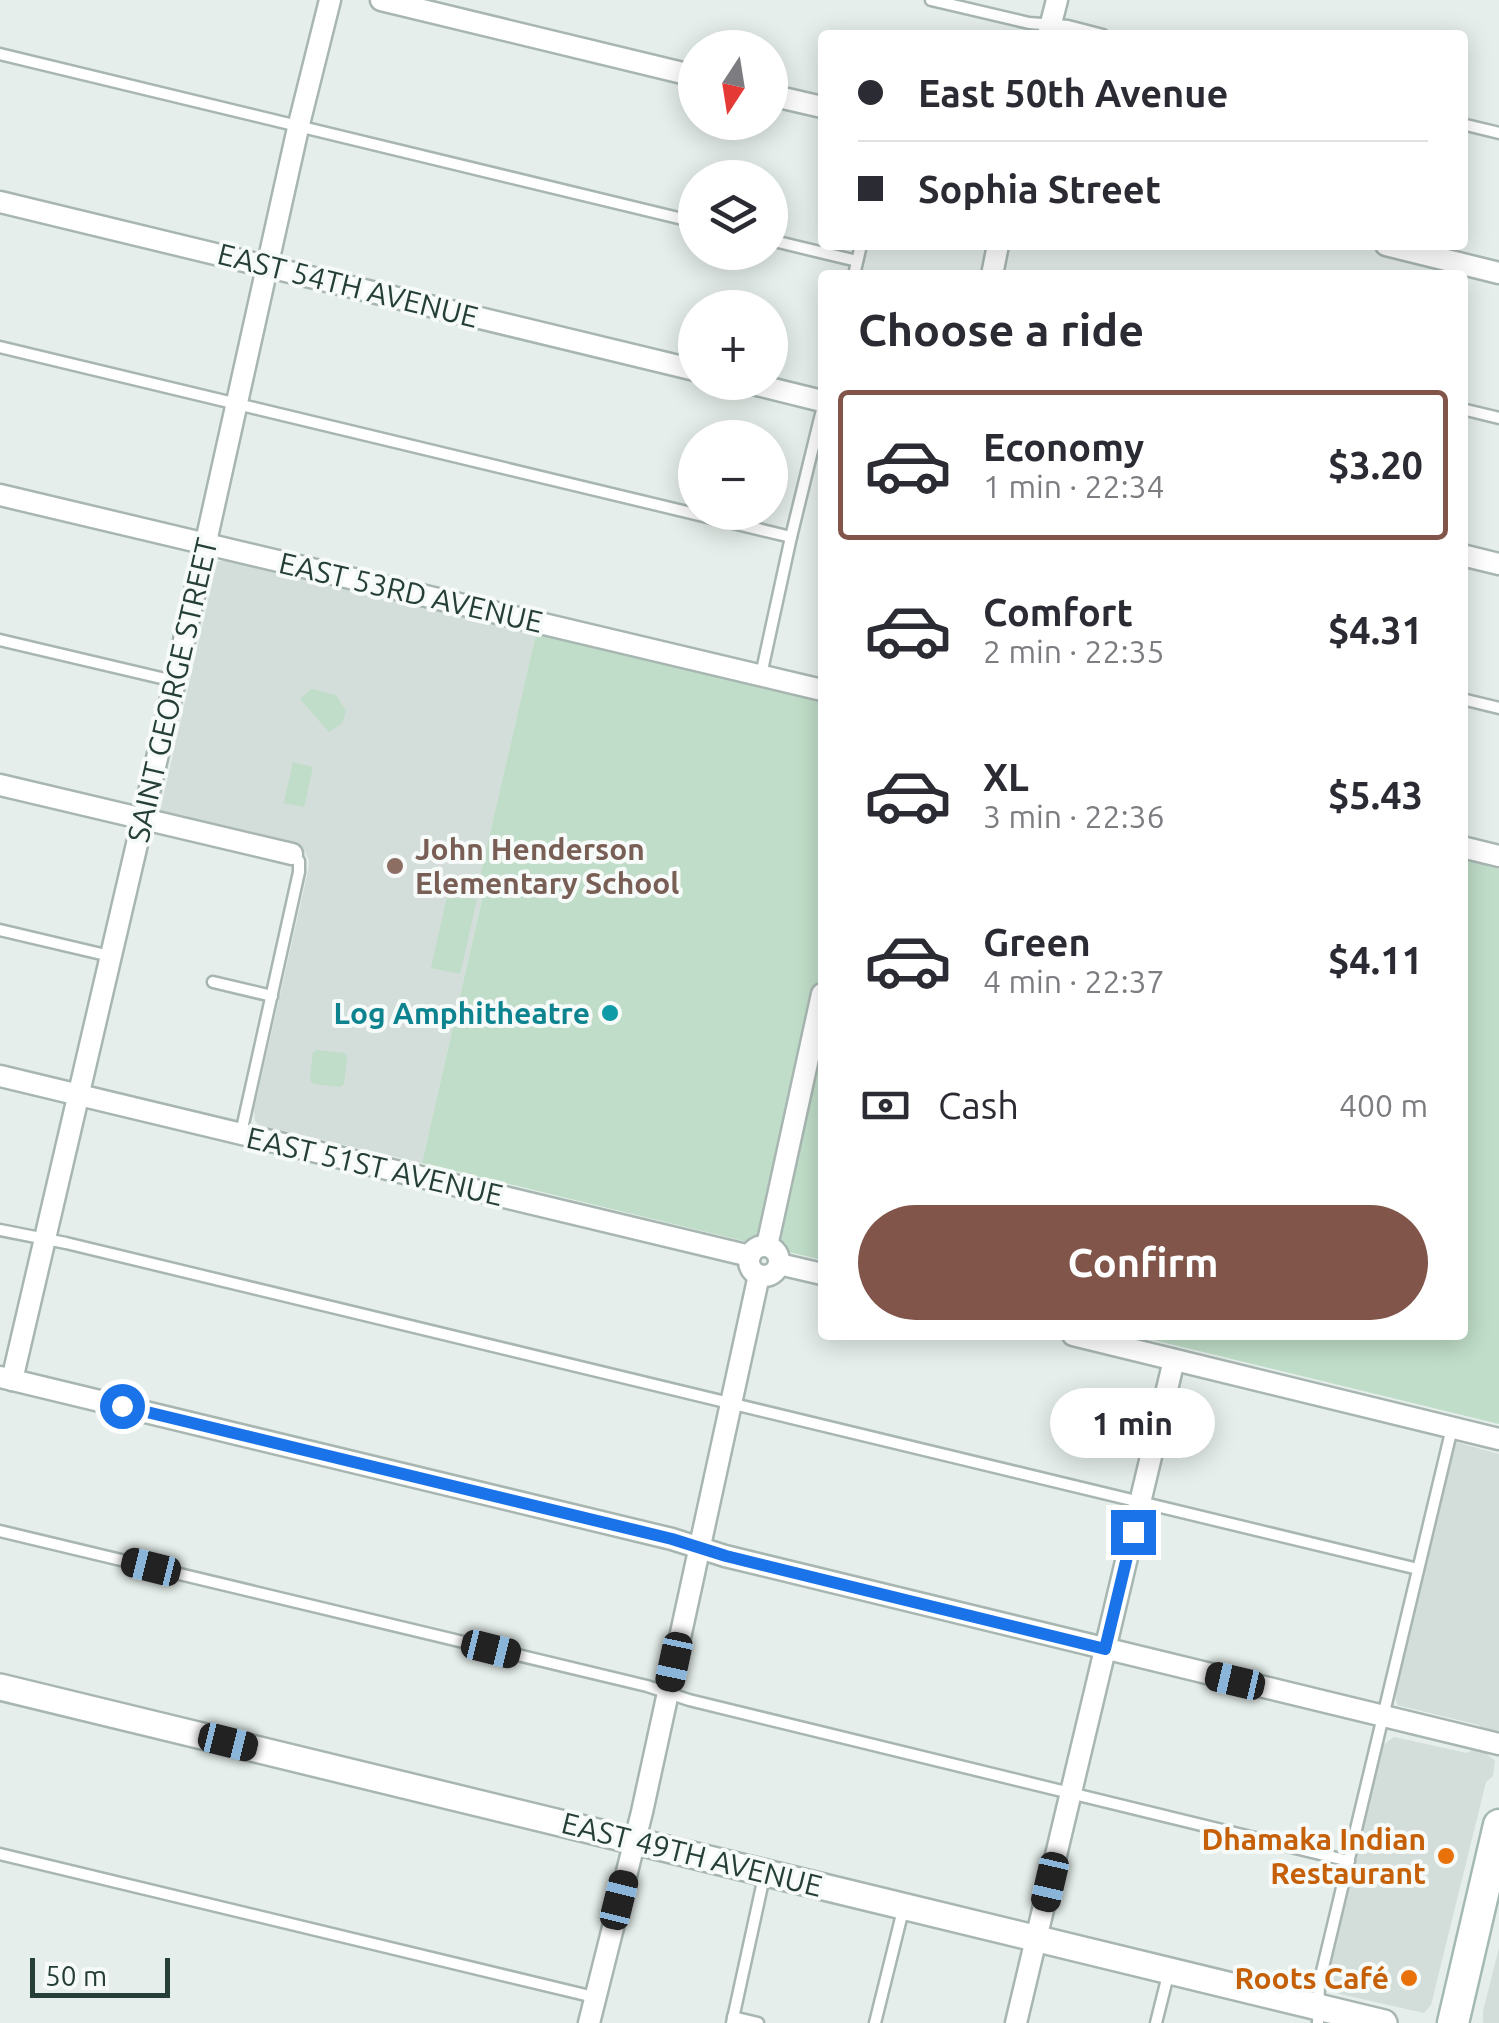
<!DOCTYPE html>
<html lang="en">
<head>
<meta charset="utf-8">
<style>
  :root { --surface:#fff; --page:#f7f7f7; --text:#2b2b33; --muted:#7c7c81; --line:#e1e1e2; --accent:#82554a }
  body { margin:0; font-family:Ubuntu,sans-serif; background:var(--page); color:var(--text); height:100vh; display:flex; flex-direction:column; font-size:38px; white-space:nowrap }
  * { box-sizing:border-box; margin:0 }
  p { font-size:32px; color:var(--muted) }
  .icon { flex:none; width:55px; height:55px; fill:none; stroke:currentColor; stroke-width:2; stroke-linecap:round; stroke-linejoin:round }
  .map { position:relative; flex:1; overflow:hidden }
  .panel { position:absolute; left:818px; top:270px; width:650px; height:1070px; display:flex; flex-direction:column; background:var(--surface); border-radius:10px; box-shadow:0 5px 25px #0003 }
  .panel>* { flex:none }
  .hud { position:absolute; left:818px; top:30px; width:650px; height:220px; border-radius:10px; box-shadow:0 5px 25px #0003; display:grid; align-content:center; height:220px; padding:0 40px; background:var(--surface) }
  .needle { width:65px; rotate:192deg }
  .controls { position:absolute; left:678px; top:30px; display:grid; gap:20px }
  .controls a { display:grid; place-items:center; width:110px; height:110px; border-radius:50%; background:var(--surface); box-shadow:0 5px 25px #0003; font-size:50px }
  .scale { position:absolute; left:30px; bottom:25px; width:140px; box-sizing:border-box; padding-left:10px; border:5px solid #253f38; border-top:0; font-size:28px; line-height:35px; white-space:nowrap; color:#253f38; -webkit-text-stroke:8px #f6faf8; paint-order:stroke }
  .end { position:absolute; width:45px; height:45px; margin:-22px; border:12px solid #1a73e8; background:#fff; box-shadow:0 0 0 5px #fff }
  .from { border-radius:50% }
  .bubble { position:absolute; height:70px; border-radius:35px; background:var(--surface); box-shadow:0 5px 25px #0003; font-size:32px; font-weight:600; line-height:70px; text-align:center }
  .car { position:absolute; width:30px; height:60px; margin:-30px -15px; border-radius:12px; box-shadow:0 0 8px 2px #0007; background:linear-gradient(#222 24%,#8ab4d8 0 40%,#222 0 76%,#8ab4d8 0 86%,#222 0) }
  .hud b { display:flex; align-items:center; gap:35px; height:95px; font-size:38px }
  .hud b+b { border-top:2px solid var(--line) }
  .hud i { width:25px; height:25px; background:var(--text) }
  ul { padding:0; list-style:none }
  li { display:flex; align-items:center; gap:30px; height:150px; margin:0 20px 15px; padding:0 20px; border:5px solid transparent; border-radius:10px }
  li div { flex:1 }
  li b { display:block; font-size:38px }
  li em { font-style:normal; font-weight:600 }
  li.on { border-color:var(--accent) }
  li>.icon { width:90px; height:90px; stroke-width:1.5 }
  h2 { padding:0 40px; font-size:45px; line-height:120px }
  .pay { display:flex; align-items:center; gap:25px; height:110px; padding:0 40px; font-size:38px }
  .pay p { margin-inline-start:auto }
  .action { display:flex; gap:20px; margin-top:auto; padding:20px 40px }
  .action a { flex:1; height:115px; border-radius:60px; background:var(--accent); color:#fff; font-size:40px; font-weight:600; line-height:115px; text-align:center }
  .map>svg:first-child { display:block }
  .built { fill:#d3ddd9 }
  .green { fill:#bfddc8 }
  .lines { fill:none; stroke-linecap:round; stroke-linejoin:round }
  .service-casing { stroke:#a8b6b1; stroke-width:15 }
  .minor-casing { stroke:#a8b6b1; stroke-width:25 }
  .tertiary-casing { stroke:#a8b6b1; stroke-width:30 }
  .secondary-casing { stroke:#a4b9b2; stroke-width:35 }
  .service { stroke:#fff; stroke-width:10 }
  .minor { stroke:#fff; stroke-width:20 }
  .tertiary { stroke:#fff; stroke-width:25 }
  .secondary { stroke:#fff; stroke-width:30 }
  .route { stroke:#1a73e8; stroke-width:12 }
  .education-dot { fill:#8d6e63; stroke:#f6faf8; stroke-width:4 }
  .culture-dot { fill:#0f9aa8; stroke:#f6faf8; stroke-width:4 }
  .food-dot { fill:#e8710a; stroke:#f6faf8; stroke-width:4 }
  .labels { text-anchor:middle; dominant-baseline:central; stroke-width:8; stroke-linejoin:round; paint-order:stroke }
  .street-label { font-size:30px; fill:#253f38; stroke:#f6faf8 }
  .education-label { font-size:30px; font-weight:bold; fill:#785e54; stroke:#f6faf8; text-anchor:start }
  .culture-label { font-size:30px; font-weight:bold; fill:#0d838f; stroke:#f6faf8; text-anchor:end }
  .food-label { font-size:30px; font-weight:bold; fill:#c56008; stroke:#f6faf8; text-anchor:end }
</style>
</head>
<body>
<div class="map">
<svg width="1499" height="2023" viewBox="0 0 1499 2023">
  <rect width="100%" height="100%" fill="#e5eeea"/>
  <g class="built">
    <path d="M218,561H228L536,634L481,872L483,894L422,1163L259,1125L255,1121L254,1110L308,871L309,861L305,851L292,842L160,811L210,592L207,583L210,570Z"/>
    <path d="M1452,1441L1499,1454V1731L1491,1733L1483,1731L1479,1725L1397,1705L1395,1695Z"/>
    <path d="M1394,1737L1467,1753L1472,1750L1486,1753L1495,1761L1493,1776L1486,1782L1431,2005L1424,2013L1331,1992L1329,1981L1320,1979L1377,1744L1383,1745Z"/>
    <path d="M1499,1948V2023H1483V2011Z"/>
  </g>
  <g class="green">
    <path d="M536,634L822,702V1260L422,1163L483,895L481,872Z"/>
    <path d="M311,689L336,695L346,711L342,723L329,732L300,699Z"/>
    <path d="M293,762L313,767L304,807L284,803Z"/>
    <path d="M1463,860L1499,869V1424L1133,1335H1462Z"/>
    <path d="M448,892L477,899L460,974L431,968Z"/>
    <path d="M317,1050L344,1053L347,1056L344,1084L340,1087L313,1084L310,1080L313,1053Z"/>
  </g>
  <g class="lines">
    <defs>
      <g id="service">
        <path d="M931,0L1029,23L1068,26L1103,35"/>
        <path d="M0,54L695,222"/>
        <path d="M1462,124L1499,133"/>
        <path d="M770,240L857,261"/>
        <path d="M854,275L861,245"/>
        <path d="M0,347L791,537"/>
        <path d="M1462,409L1499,418"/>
        <path d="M0,640L174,681"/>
        <path d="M761,675L791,537L822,410"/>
        <path d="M1462,699L1499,708"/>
        <path d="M0,930L110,956"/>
        <path d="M213,982L272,996"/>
        <path d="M241,1133L299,872V861L293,855"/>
        <path d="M0,1230L66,1243L1418,1569"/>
        <path d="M0,1531L647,1686L689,1700L1349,1861"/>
        <path d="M0,1854L594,1997"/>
        <path d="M733,2017L758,2023"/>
        <path d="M732,2023L765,1872"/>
        <path d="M875,2023L904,1906"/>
        <path d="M1156,2023L1169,1971"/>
        <path d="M1318,2023L1319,1984L1452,1428"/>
      </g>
      <g id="minor">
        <path d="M381,0L695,76"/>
        <path d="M1048,35L1057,0"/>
        <path d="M770,95L822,107"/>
        <path d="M0,202L695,370"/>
        <path d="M1386,245L1499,273"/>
        <path d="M992,275L998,245"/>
        <path d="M745,382L822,401"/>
        <path d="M0,495L822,690"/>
        <path d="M1462,555L1499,564"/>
        <path d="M0,785L292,854"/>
        <path d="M1462,847L1499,856"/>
        <path d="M0,1076L750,1256"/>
        <path d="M767,1246L822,994"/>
        <circle cx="764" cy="1261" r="15"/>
        <path d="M779,1264L822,1274"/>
        <path d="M1073,1335L1499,1439"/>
        <path d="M0,1377L672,1539L725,1556L1499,1744"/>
        <path d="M12,1380L175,681L298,128L330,0"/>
        <path d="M589,2023L642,1812L759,1275"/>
        <path d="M1016,2023L1174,1360"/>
      </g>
      <path id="tertiary" d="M0,1687L1384,2023"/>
      <path id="secondary" d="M1453,2023L1499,1825"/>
    </defs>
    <use href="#service" class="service-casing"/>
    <use href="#minor" class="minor-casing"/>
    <use href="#tertiary" class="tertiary-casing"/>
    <use href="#secondary" class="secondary-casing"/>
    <use href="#service" class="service"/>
    <use href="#minor" class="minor"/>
    <use href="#tertiary" class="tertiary"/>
    <use href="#secondary" class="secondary"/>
  </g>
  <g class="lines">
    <path class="route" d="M122,1406L672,1539L726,1556L1105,1649L1133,1532"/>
  </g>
  <circle class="education-dot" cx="395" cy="866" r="10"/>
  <circle class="culture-dot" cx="610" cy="1013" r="10"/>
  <g class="food-dot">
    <circle cx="1446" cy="1856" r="10"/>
    <circle cx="1409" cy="1978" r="10"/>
  </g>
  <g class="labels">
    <g class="street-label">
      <text transform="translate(348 285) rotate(14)">EAST 54TH AVENUE</text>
      <text transform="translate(411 592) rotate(13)">EAST 53RD AVENUE</text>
      <text transform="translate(172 690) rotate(-77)">SAINT GEORGE STREET</text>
      <text transform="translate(375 1166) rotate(13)">EAST 51ST AVENUE</text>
      <text transform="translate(692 1854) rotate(14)">EAST 49TH AVENUE</text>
    </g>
    <g class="education-label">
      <text x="415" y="849">John Henderson<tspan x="415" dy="34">Elementary School</tspan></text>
    </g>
    <g class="culture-label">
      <text x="590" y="1013">Log Amphitheatre</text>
    </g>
    <g class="food-label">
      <text x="1426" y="1839">Dhamaka Indian<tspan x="1426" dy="34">Restaurant</tspan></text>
      <text x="1389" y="1978">Roots Café</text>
    </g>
  </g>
</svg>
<div class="controls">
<a><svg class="needle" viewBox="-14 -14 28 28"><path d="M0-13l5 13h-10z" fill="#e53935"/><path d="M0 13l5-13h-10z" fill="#7c7c81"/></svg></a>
<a><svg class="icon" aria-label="layers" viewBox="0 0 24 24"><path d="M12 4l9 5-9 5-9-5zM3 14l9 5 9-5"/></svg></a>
<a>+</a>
<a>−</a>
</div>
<div class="scale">50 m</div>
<i class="end from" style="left:122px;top:1406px"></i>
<i class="end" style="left:1133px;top:1532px"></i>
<div class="bubble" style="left:1050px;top:1388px;width:165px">1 min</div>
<i class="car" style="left:151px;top:1567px;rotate:284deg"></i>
<i class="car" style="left:491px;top:1649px;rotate:104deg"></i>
<i class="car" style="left:674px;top:1662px;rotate:192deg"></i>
<i class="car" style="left:1235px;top:1681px;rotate:283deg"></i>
<i class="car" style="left:228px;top:1742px;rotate:104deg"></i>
<i class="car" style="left:1050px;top:1882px;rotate:193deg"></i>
<i class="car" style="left:619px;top:1900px;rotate:14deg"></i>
<div class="hud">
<b><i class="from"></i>East 50th Avenue</b>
<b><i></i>Sophia Street</b>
</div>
<section class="panel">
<h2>Choose a ride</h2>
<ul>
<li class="on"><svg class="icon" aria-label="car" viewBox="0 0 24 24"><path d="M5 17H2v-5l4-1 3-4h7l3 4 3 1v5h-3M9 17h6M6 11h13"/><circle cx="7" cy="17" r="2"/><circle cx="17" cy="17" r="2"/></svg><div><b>Economy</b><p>1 min · 22:34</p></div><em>$3.20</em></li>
<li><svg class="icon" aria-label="car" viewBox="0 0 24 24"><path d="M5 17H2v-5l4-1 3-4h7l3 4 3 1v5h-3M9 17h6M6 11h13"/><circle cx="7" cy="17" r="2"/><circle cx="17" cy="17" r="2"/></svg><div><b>Comfort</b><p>2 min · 22:35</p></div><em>$4.31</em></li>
<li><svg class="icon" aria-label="car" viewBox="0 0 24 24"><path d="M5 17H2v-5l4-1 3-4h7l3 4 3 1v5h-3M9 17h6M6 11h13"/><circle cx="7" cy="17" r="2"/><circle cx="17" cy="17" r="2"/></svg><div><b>XL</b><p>3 min · 22:36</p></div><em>$5.43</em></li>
<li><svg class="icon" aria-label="car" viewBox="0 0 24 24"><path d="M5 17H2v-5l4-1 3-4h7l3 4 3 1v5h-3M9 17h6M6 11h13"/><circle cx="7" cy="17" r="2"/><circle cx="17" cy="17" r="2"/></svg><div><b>Green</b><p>4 min · 22:37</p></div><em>$4.11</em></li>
</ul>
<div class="pay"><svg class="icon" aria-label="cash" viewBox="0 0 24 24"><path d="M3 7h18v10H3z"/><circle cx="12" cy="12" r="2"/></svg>Cash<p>400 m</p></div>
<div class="action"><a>Confirm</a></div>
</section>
</div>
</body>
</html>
